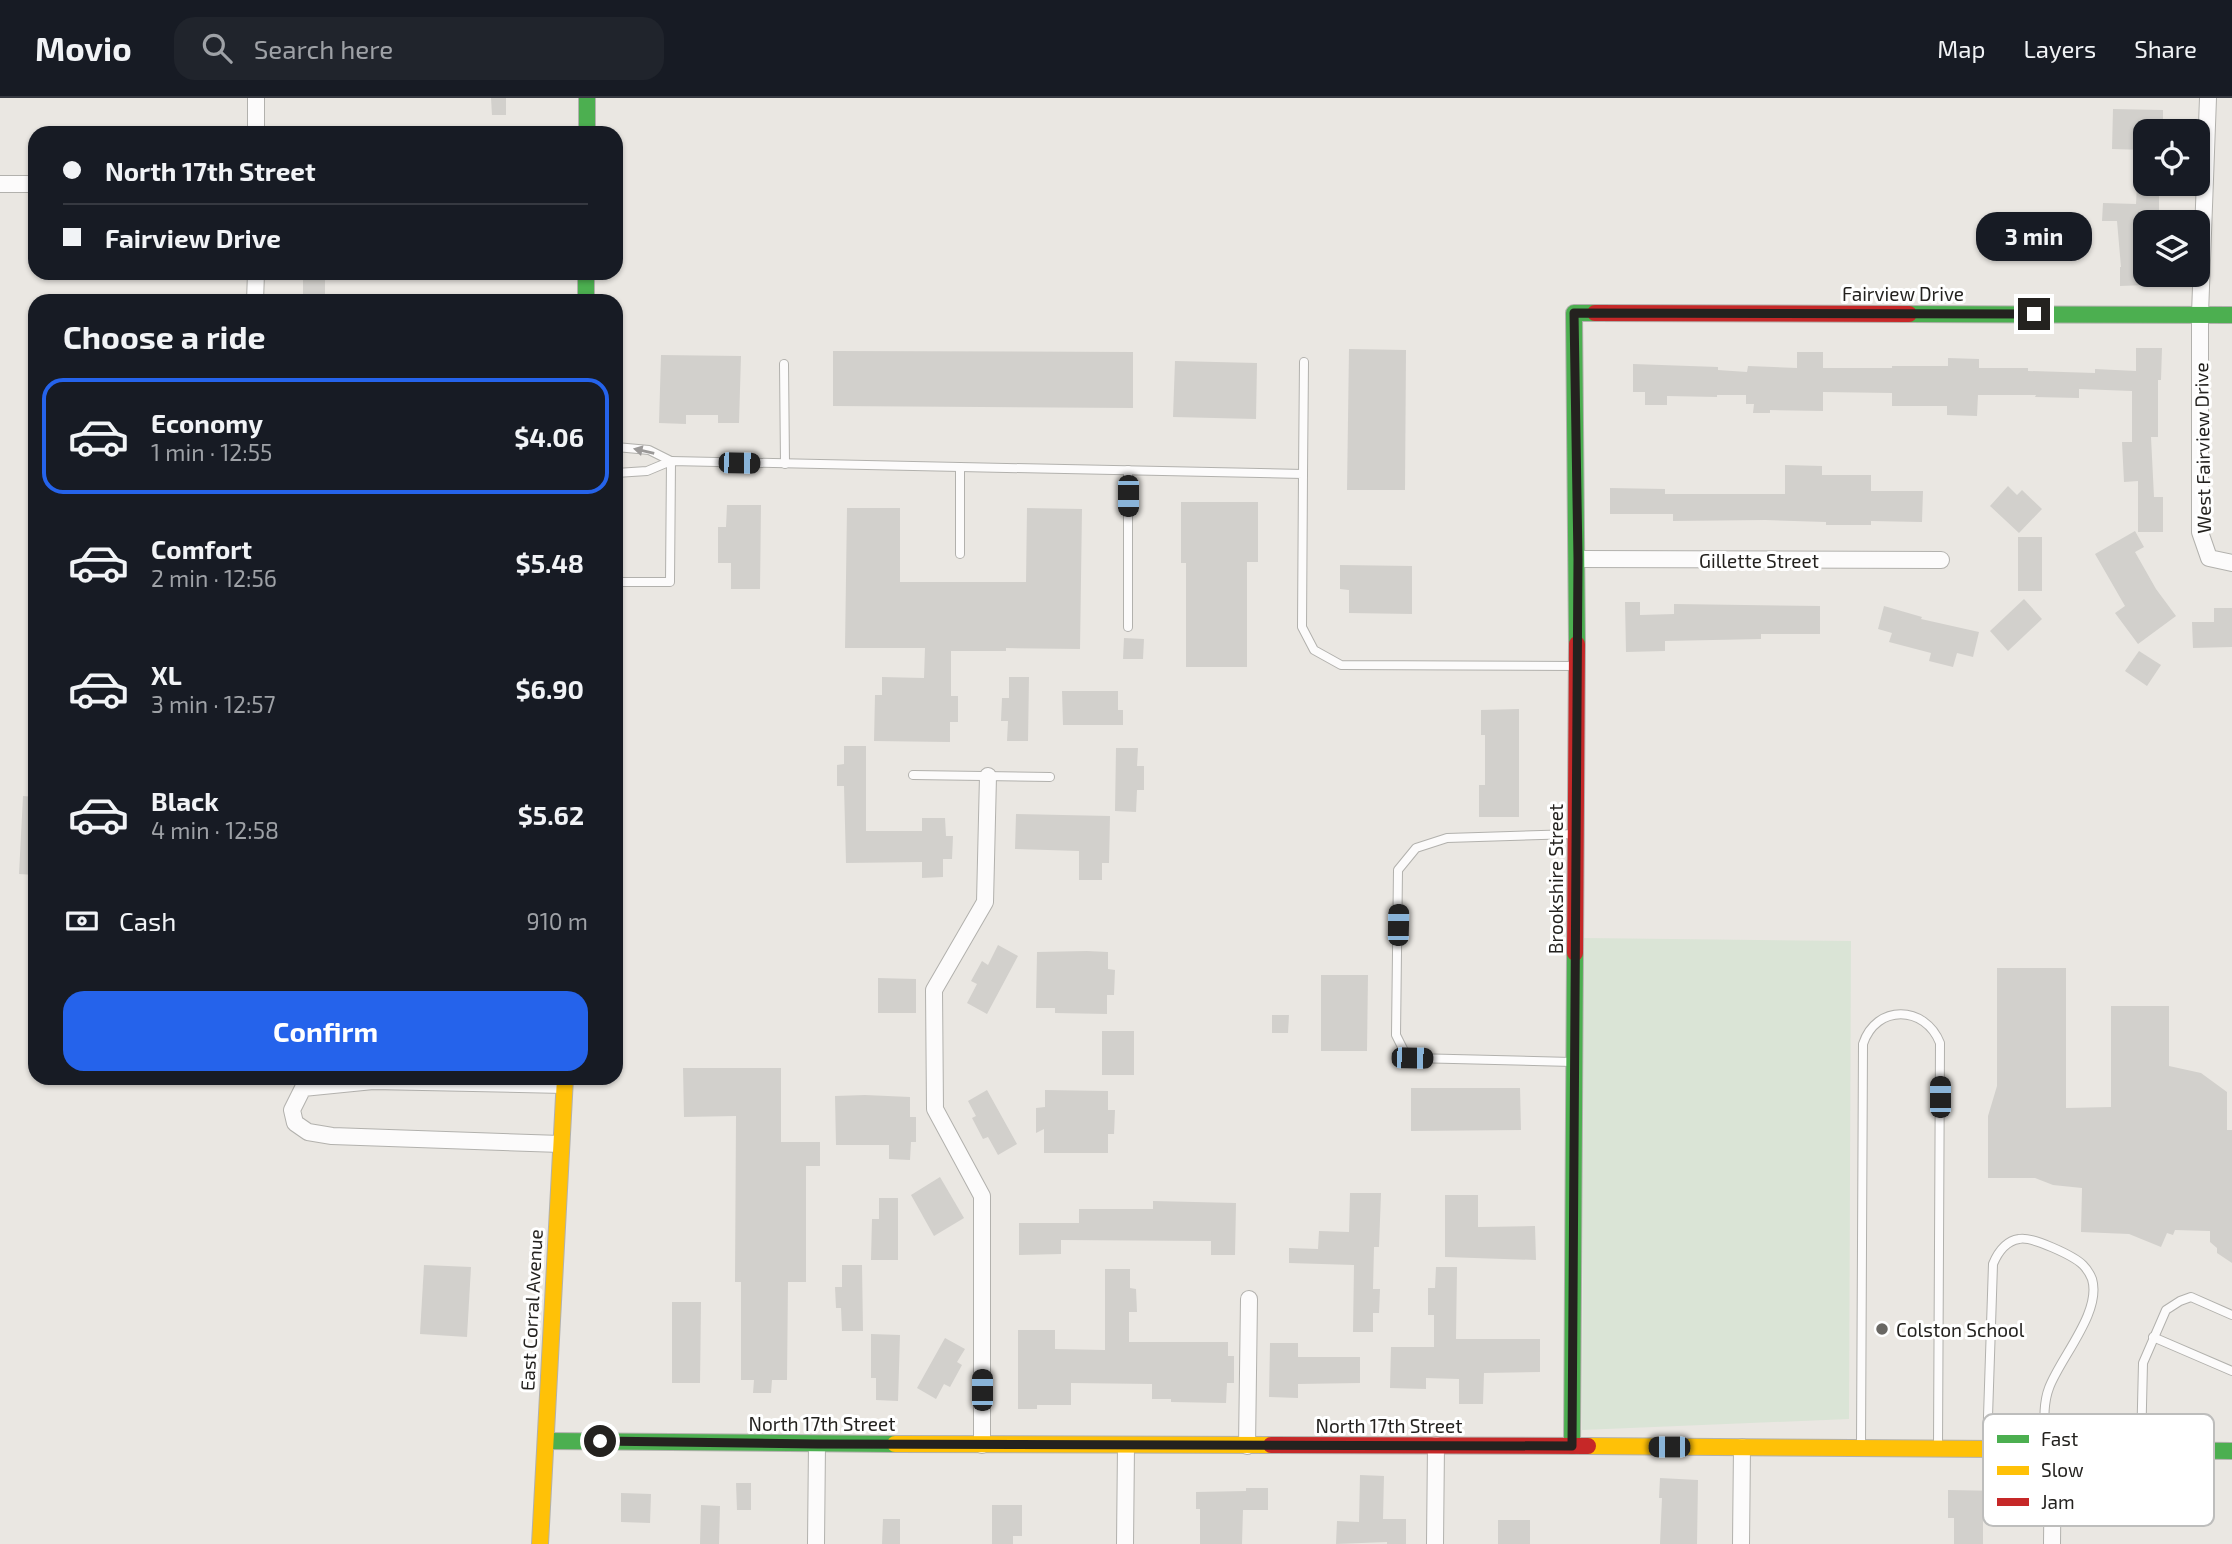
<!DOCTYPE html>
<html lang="en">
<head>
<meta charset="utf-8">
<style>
  :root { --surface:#171b24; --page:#20242c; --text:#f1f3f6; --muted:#9ea1a6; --line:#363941; --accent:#2563eb }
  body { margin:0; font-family:"Exo 2",sans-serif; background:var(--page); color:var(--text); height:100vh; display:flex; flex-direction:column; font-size:26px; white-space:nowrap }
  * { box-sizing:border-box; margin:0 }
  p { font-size:23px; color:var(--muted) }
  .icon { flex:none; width:38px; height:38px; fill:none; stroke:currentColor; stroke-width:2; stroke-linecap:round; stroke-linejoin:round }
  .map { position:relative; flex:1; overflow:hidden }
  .sheet { position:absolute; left:28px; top:196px; width:595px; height:791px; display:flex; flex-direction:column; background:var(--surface); border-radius:21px; box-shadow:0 2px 5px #0004 }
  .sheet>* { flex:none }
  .banner { position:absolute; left:28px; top:28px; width:595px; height:154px; border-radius:21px; box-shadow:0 2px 5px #0004; display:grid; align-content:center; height:154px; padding:0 35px; background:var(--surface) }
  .buttons { position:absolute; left:2133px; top:21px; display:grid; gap:14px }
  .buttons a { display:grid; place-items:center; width:77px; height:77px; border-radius:14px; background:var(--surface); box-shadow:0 2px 5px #0004; font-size:35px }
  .end { position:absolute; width:32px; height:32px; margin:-16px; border:9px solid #24221f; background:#fff; box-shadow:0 0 0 4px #fff }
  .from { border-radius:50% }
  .bubble { position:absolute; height:49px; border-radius:21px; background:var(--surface); box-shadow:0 2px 5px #0004; font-size:23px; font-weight:700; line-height:49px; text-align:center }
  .car { position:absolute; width:21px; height:42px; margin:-21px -10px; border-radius:9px; box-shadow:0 0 5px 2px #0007; background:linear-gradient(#222 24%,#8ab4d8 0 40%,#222 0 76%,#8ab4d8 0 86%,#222 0) }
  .banner b { display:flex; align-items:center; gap:24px; height:66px; font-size:26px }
  .banner b+b { border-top:2px solid var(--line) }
  .banner i { width:18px; height:18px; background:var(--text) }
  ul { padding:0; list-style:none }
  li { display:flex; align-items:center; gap:21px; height:116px; margin:0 14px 10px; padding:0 21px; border:4px solid transparent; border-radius:21px }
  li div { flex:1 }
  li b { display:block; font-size:26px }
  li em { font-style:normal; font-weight:700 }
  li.selected { border-color:var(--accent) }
  li>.icon { width:63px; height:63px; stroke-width:1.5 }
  h2 { padding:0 35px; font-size:32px; line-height:84px }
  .pay { display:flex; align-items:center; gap:18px; height:77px; padding:0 35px; font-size:26px }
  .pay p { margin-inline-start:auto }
  .primary-button { display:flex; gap:14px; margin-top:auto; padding:14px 35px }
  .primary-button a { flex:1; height:80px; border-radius:21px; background:var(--accent); color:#fff; font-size:28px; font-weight:700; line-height:80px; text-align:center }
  header { display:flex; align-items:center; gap:42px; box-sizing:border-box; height:98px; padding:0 35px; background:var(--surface); border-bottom:2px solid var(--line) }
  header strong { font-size:33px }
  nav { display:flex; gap:38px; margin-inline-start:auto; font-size:24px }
  .search { width:490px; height:63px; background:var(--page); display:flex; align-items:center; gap:18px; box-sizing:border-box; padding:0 24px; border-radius:21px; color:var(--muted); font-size:26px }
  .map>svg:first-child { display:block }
  .green { fill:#dae4d6 }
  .building { fill:#d2d0cc }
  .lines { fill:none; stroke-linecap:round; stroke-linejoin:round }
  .lane-casing { stroke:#b2b1ad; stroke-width:10 }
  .street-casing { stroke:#b2b1ad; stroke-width:18 }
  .fast-casing { stroke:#b2b1ad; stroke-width:18 }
  .slow-casing { stroke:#b2b1ad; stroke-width:18 }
  .jam-casing { stroke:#b2b1ad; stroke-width:18 }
  .lane { stroke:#fcfbfb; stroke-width:8 }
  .street { stroke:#fcfbfb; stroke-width:16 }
  .fast { stroke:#4caf50; stroke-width:16 }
  .slow { stroke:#ffc107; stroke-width:16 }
  .jam { stroke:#c62828; stroke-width:16 }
  .oneway { fill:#9b9998 }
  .route { stroke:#24221f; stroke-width:9 }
  .poi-dot { fill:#696763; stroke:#fff; stroke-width:2.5 }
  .labels { text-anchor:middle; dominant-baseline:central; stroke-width:6; stroke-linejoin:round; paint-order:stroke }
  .street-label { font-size:19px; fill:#24221f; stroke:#fff }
  .poi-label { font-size:19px; fill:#24221f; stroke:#fff; text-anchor:start }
  .key { fill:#fff; stroke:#bdbdbc; stroke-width:2 }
  .key-label { font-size:19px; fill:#24221f }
</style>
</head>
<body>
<header>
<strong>Movio</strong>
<div class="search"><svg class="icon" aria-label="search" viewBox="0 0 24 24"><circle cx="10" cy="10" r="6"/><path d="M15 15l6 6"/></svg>Search here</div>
<nav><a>Map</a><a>Layers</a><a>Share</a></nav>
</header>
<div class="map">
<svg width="2232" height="1446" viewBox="0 0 2232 1446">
  <rect width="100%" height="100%" fill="#eae7e2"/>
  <path class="green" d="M1584,840L1851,843L1849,1321L1582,1332Z"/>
  <g class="building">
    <path d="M491,0H506V17H492Z"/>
    <path d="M2113,11L2163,12V33H2146V52L2112,51Z"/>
    <path d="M2137,86H2159V123H2146V187L2120,188V169H2121L2117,123H2102L2103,105L2136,106Z"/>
    <rect x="303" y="175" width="22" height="28"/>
    <path d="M2136,250H2162L2161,282H2158V339H2151L2154,399H2163V434H2138V383L2124,384L2122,344H2132V293L2079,291V300L2035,299L2036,297H1978L1977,318L1947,317V308H1892V295L1823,294V313L1770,312V315H1753L1754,306H1746V297H1717V299L1667,298V307H1645V294H1633V266L1718,269V272L1747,274L1748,268L1797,270V254H1823V270H1892V268H1948V260L1979,261V270H2028V273L2095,275V271L2136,273Z"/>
    <path d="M1349,251L1406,252L1405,392H1347Z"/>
    <path d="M833,253L1133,254V310L833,308Z"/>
    <path d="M661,257L741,258L739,325H718V317H686V326L659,325Z"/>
    <path d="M1175,263L1257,265L1256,321L1173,319Z"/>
    <path d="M1785,367L1822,368V377H1871V393H1923L1922,424L1871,423V427H1826V424L1765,422L1673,423V416H1610V390L1665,391V396H1785Z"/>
    <path d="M2008,388L2017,397L2022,392L2042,411L2019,435L1990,408Z"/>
    <path d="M1181,404H1258V464H1247V569H1186V465H1181Z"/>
    <path d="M727,407H761L760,491H731V465H718V429H726Z"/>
    <path d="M847,410H900V484H1026L1027,410L1082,411L1080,551L1006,550V553H951V598H958V624H950V644L874,643L875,597H882V579L924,580L925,550H845Z"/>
    <path d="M2135,433L2144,449L2135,454L2156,491L2176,518L2138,546L2115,515L2125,508L2095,456Z"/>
    <rect x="2018" y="439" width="24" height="54"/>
    <path d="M1340,467L1412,468V516L1349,515V492L1340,491Z"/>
    <path d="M2024,501L2042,521L2008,553L1990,533Z"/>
    <path d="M1625,504H1640V517L1674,516V506L1820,508V536H1761V541L1665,543V553L1626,554Z"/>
    <path d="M1884,508L1922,519L1921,521L1979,534L1973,559L1957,555L1953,569L1929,563L1931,555L1889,544L1892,535L1878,531Z"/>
    <path d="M2214,510H2232V549L2193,550L2192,524H2214Z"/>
    <path d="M1124,540L1144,541L1143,561H1123Z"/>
    <path d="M2139,553L2161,567L2147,588L2125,573Z"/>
    <path d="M1009,579H1029L1028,643H1007L1008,623H1001L1002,600H1009Z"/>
    <path d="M1062,593H1118V612H1123V627H1063Z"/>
    <path d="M1519,611V719H1479V687H1485V637H1481V612Z"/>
    <path d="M844,648H866V733H922V720H945L946,738H953L952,761H943V779L922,780V764L846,765L844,688H837V667L844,666Z"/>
    <path d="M1116,650H1138L1137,668H1144V692H1137L1136,714L1115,713Z"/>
    <path d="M23,698L35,699V777L19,776Z"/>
    <path d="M1016,716L1110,718L1109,765H1102V782H1079V753L1015,751Z"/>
    <path d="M998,847L1018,858L987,916L967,905L977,886L971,883L982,863L988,867Z"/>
    <path d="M1087,853L1108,854V871L1115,872L1114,897H1107V916L1055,915V910H1036L1037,854Z"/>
    <path d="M1997,870H2066V1010L2111,1009V908H2169V968L2201,975L2227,994V1032H2232V1165L2217,1155V1150L2210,1144V1133L2175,1132L2173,1137L2167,1135L2161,1149L2129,1136L2081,1134L2082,1090L2053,1087L2035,1080H1988V1018L1997,988Z"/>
    <path d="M1321,877H1368L1367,953H1321Z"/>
    <path d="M878,880L916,881V915H878Z"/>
    <path d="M1272,917H1289L1288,935H1272Z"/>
    <rect x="1102" y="933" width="32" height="44"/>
    <path d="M683,970H781V1044H820V1068H806V1184H788L787,1282H772L771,1295H753L754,1282H741V1184H735L736,1018L684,1019Z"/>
    <path d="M1411,990H1520L1521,1032L1411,1033Z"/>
    <path d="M987,992L1017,1046L998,1057L988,1039L983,1041L972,1020L976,1018L968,1003Z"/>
    <path d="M1045,992L1108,993V1012H1115L1114,1036H1108V1055H1044V1031L1036,1035V1010L1045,1009Z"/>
    <path d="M865,997L910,999V1019H916V1044H911L910,1062L889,1061V1047H836L835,998Z"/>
    <path d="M940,1079L964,1120L934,1138L911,1097Z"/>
    <path d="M1350,1095H1381L1379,1149H1374L1373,1191H1380L1379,1215H1373V1234H1353L1354,1167L1289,1165V1150L1318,1151L1319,1133L1349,1134Z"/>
    <path d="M1445,1097H1478V1129L1535,1128L1536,1162L1445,1159Z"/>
    <path d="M879,1100H898V1162H871L872,1121H879Z"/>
    <path d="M1153,1103L1236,1105L1235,1157H1211V1143L1061,1142V1156L1019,1157V1125H1079V1111H1153Z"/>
    <path d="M424,1167L471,1169L467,1239L420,1236Z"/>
    <path d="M842,1167H862L863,1233H842L841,1210H836L835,1189H842Z"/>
    <path d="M1436,1169H1457L1456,1241H1540V1274L1484,1275L1483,1306H1459V1281L1426,1280V1291L1390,1290L1391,1249H1434V1217H1428V1190H1435Z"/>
    <path d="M1105,1171H1130V1190L1136,1191L1137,1214H1129V1244H1228V1258H1234V1285H1227L1226,1305L1171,1304V1301H1152V1286L1071,1285V1307H1037V1311H1018V1232H1055V1251L1105,1252Z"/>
    <path d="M672,1204H701L700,1285H672Z"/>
    <path d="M871,1236L900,1237L898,1303L876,1302V1280H871Z"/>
    <path d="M945,1240L965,1251L957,1264L962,1267L950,1289L944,1286L936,1301L917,1290Z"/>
    <path d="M1270,1245H1298V1259H1360V1285L1298,1286V1300L1269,1299Z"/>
    <path d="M1360,1377L1384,1378L1383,1421H1406V1446H1387V1444L1336,1446L1337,1423L1359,1424Z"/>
    <path d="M1660,1380L1698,1382L1697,1446H1660L1662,1400H1659Z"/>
    <path d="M736,1385H751V1412H737Z"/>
    <path d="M1246,1390H1268V1412H1243L1242,1446H1200V1411H1196V1394L1246,1393Z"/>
    <path d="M1948,1392L2003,1393L2002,1421L1983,1420V1446H1954V1420H1948Z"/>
    <path d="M621,1395L651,1396L650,1425L621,1424Z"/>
    <path d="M701,1407L720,1408L719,1446H700Z"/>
    <path d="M992,1407H1022V1438H1013V1446H992Z"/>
    <path d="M883,1421H900V1446H882Z"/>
    <rect x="1498" y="1422" width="32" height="24"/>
  </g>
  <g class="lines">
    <defs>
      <g id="lane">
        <path d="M784,266L785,366"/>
        <path d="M616,349L649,352L671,363"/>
        <path d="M960,369V456"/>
        <path d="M1128,372V529"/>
        <path d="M616,375L647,373L671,363L1303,376L1302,529L1314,552L1341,567L1576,568"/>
        <path d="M1303,376L1304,264"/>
        <path d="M616,484H670L671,363"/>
        <path d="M913,677L1050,679"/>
        <path d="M1572,964L1412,960L1404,953L1396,937L1398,772L1416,750L1447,740L1576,736"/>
        <path d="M2153,1239L2232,1273"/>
        <path d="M1861,1347L1863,946C1876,906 1925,907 1940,945L1938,1348"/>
        <path d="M1987,1349L1993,1166C1998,1154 2006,1143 2019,1141C2032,1138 2074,1158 2083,1167C2087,1171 2090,1176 2092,1181C2102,1214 2060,1260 2049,1290C2042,1308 2045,1331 2045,1350"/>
        <path d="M2141,1350L2143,1265L2166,1212L2180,1203L2191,1199L2232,1217"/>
      </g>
      <g id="street">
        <path d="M256,0V35"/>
        <path d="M2208,0L2200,216V434L2209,460L2232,465"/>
        <path d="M0,86H35"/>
        <path d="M255,203L256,175"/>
        <path d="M1578,461L1941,462"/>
        <path d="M561,1046L332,1038L308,1034L295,1025L292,1012L303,990L373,983L564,987"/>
        <path d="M982,1347V1098L935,1011L934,892L985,804L988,678"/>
        <path d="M1247,1348L1249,1201"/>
        <path d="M816,1446L817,1346"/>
        <path d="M1125,1446L1126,1348"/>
        <path d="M1435,1446L1436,1347"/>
        <path d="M1741,1446L1742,1349"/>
        <path d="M2052,1446L2053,1352"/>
      </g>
      <g id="fast">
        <path d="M587,0V35"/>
        <path d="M586,175V203"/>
        <path d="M1909,216L2232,217"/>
        <path d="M1577,546L1574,215H1595"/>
        <path d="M546,1343L895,1346"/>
        <path d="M1572,1348L1575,855"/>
        <path d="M2140,1352L2232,1353"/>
      </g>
      <g id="slow">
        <path d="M895,1346L1271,1347"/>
        <path d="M1588,1348L2140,1352"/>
        <path d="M540,1446L565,980"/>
      </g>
      <g id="jam">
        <path d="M1595,215L1909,216"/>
        <path d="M1575,855L1577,546"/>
        <path d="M1271,1347L1588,1348"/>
      </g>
    </defs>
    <use href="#lane" class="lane-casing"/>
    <use href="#street" class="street-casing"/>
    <use href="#fast" class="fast-casing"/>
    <use href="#slow" class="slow-casing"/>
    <use href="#jam" class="jam-casing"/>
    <use href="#lane" class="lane"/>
    <use href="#street" class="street"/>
    <use href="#fast" class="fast"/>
    <use href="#slow" class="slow"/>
    <use href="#jam" class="jam"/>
  </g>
  <defs><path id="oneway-solid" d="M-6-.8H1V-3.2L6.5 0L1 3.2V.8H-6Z" transform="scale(1.75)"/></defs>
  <use class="oneway" href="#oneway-solid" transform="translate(644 353) rotate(-167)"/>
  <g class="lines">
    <path class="route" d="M600,1343L817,1346L1572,1348L1578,461L1574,215L2034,216"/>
  </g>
  <circle class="poi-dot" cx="1882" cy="1231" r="7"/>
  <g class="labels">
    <g class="street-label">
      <text x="1903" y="195">Fairview Drive</text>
      <text transform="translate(2202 350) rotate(-91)">West Fairview Drive</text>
      <text x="1759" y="462">Gillette Street</text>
      <text transform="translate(1555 781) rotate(-90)">Brookshire Street</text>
      <text transform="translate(531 1212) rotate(-87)">East Corral Avenue</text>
      <text x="822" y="1325">North 17th Street</text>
      <text x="1389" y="1327">North 17th Street</text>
    </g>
    <g class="poi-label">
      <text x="1896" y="1231">Colston School</text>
    </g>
  </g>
  <rect x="1983" y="1316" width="231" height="112" rx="10" class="key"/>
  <rect x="1997" y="1337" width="32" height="8" fill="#4caf50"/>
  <rect x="1997" y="1368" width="32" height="9" fill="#ffc107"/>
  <rect x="1997" y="1400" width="32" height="8" fill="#c62828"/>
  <g class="key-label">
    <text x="2041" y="1348">Fast</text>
    <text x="2041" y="1379">Slow</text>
    <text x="2041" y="1411">Jam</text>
  </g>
</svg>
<div class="buttons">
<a><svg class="icon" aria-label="locate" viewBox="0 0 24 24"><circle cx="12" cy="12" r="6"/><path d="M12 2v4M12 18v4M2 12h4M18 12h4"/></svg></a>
<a><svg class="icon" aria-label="layers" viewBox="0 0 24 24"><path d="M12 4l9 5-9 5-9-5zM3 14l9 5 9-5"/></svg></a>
</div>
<i class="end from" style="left:600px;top:1343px"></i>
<i class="end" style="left:2034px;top:216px"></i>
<div class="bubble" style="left:1976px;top:114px;width:116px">3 min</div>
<i class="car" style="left:739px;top:365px;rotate:91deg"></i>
<i class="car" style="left:1128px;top:398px;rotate:180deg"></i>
<i class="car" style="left:1398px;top:827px;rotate:1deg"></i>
<i class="car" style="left:1412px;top:960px;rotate:91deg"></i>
<i class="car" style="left:1940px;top:999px;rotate:0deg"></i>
<i class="car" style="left:982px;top:1292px;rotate:0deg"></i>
<i class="car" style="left:1669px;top:1349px;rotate:270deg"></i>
<div class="banner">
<b><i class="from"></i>North 17th Street</b>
<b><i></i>Fairview Drive</b>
</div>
<section class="sheet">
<h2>Choose a ride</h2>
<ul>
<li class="selected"><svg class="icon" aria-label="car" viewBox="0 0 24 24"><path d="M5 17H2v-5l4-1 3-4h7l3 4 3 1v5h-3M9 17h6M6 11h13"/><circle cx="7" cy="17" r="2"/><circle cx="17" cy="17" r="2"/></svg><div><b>Economy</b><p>1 min · 12:55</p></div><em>$4.06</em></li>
<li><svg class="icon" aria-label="car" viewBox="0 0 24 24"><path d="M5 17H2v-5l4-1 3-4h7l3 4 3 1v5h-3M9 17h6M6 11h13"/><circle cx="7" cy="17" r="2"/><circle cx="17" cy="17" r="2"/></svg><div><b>Comfort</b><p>2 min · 12:56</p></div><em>$5.48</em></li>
<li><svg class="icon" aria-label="car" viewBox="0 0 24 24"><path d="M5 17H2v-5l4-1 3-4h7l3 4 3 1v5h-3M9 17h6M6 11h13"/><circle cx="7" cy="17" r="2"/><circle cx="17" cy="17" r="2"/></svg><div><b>XL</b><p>3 min · 12:57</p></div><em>$6.90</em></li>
<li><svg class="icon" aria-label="car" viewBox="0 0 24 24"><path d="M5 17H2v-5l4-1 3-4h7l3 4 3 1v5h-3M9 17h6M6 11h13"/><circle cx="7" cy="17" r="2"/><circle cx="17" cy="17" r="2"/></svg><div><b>Black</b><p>4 min · 12:58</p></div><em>$5.62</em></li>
</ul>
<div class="pay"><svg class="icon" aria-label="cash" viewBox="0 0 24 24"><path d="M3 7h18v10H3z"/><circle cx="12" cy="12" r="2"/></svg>Cash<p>910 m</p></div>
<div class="primary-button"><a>Confirm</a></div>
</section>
</div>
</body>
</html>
